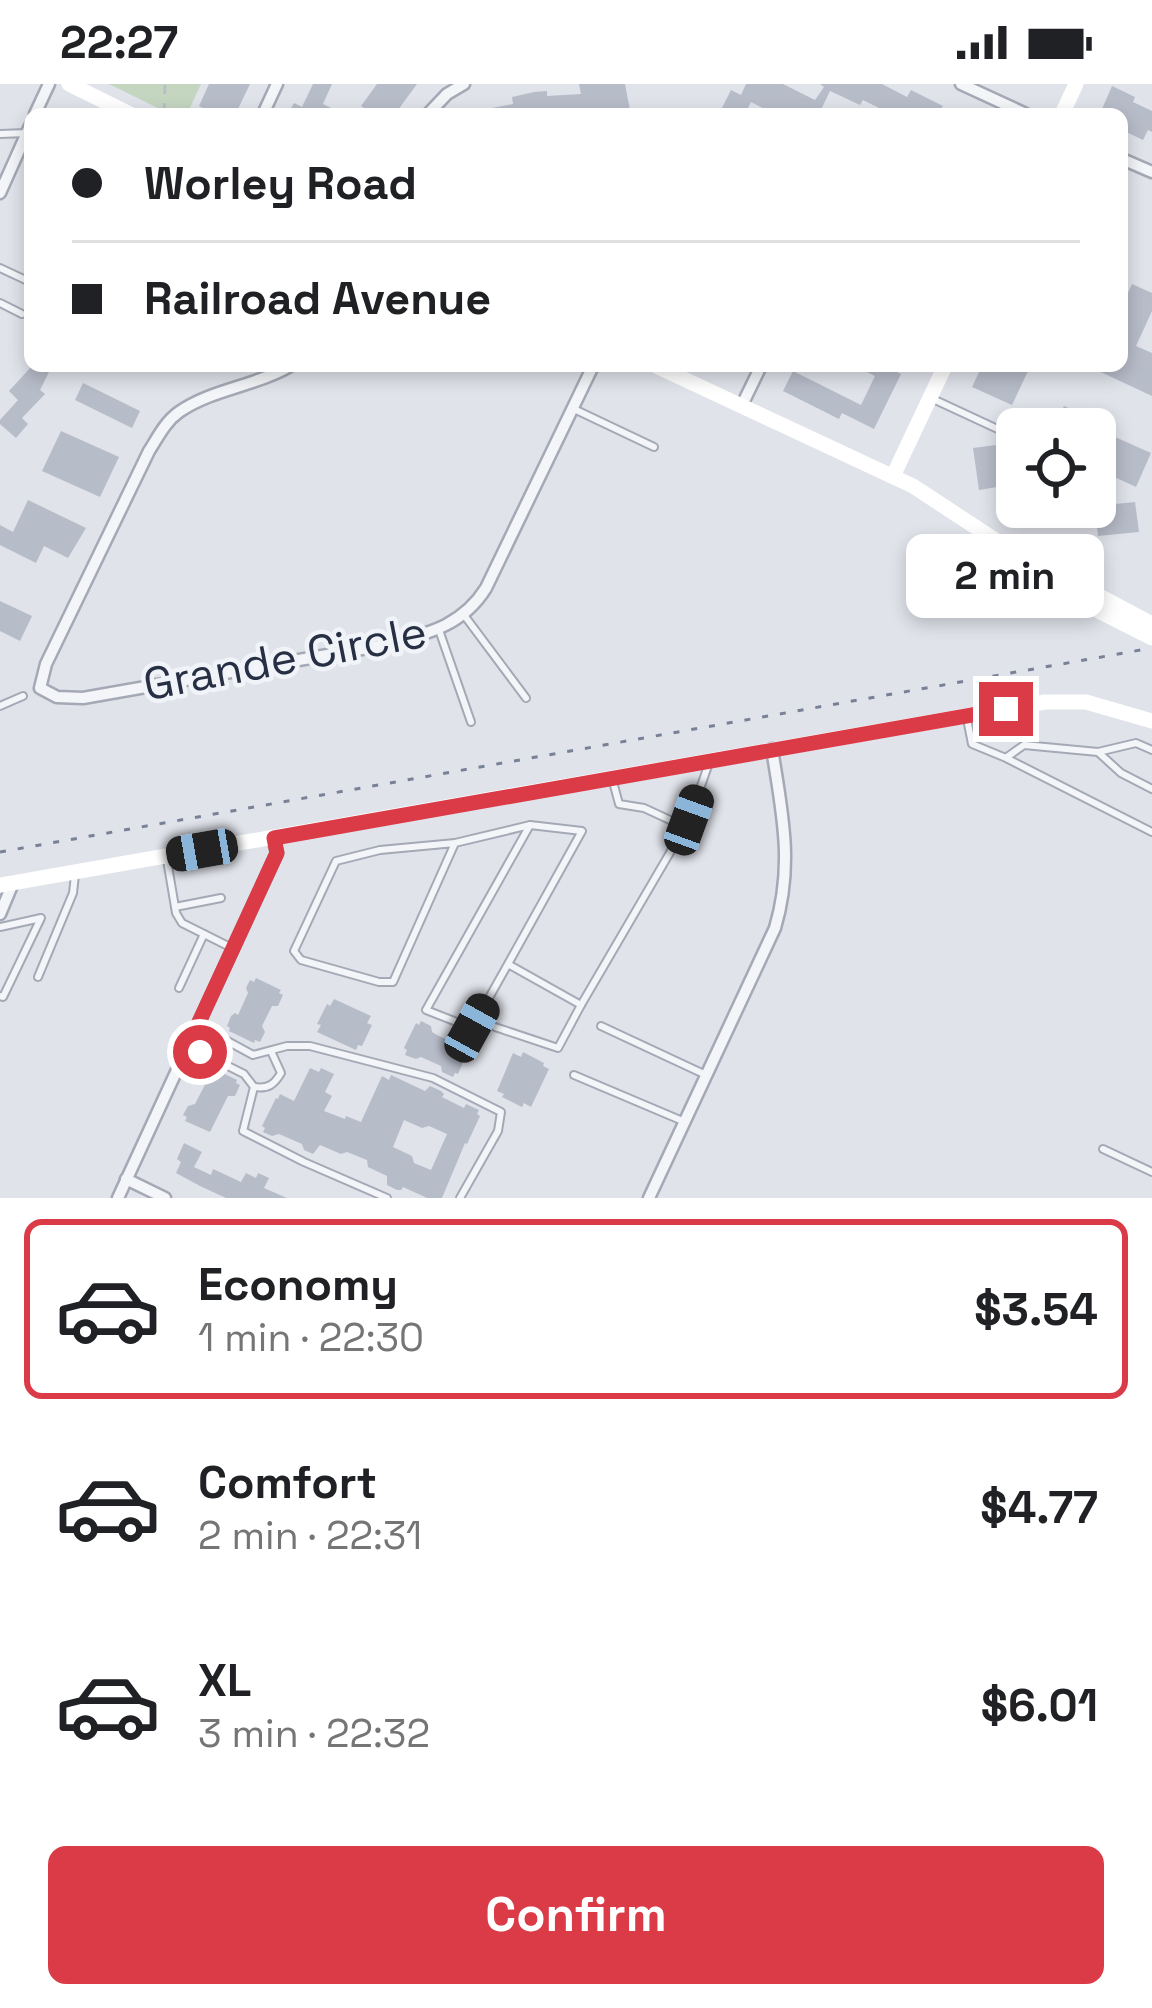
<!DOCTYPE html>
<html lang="en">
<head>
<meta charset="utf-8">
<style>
  :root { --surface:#fff; --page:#f6f6f6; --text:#202124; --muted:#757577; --line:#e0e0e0; --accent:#db3a47 }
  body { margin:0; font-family:"Space Grotesk",sans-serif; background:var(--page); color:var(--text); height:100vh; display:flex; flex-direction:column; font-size:45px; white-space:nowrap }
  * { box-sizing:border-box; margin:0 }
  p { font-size:39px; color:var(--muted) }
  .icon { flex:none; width:66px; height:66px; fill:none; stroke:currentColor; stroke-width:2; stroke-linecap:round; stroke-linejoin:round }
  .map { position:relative; height:1114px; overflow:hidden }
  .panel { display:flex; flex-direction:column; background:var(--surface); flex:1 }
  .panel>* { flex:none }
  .banner { position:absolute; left:24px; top:24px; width:1104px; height:264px; border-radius:18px; box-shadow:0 6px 18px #0003; display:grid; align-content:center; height:264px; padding:0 48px; background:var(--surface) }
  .buttons { position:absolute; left:996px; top:324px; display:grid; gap:24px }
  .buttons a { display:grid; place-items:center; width:120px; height:120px; border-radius:18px; background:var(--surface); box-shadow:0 6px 18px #0003; font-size:60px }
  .end { position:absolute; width:54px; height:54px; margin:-27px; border:15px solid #db3a47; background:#fff; box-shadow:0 0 0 6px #fff }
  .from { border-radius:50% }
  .bubble { position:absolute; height:84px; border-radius:18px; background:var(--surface); box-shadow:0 6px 18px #0003; font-size:39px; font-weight:800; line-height:84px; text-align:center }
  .car { position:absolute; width:36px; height:72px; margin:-36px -18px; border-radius:15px; box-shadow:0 0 9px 3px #0007; background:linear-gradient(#222 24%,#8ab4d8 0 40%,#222 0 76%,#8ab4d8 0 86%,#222 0) }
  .banner b { display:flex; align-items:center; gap:42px; height:114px; font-size:45px }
  .banner b+b { border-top:3px solid var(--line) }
  .banner i { width:30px; height:30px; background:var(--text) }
  ul { padding:21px 0 0; list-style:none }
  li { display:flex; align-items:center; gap:36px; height:180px; margin:0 24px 18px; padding:0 24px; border:6px solid transparent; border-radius:18px }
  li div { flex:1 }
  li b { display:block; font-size:45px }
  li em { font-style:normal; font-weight:800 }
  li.on { border-color:var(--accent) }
  li>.icon { width:108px; height:108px; stroke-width:1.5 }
  .button { display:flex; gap:24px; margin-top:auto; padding:24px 48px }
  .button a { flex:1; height:138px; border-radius:18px; background:var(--accent); color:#fff; font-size:48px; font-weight:800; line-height:138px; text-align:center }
  .status { display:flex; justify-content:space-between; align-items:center; height:84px; padding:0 60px; background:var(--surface); direction:ltr }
  .status svg { height:33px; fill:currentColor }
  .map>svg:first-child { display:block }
  .green { fill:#c4d5c0 }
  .building { fill:#b7bcc9; fill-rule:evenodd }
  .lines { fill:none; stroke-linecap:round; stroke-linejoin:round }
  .lane-casing { stroke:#a5a9b5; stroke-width:10 }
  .street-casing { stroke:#a5a9b5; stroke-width:15 }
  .path { stroke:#babec6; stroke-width:3; stroke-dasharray:9 9; stroke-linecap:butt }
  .lane { stroke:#f3f5f8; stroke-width:6 }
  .street { stroke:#f3f5f8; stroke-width:10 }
  .secondary { stroke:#fff; stroke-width:15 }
  .rail { stroke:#788196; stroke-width:3; stroke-dasharray:6 12; stroke-linecap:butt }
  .route { stroke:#db3a47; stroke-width:15 }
  .labels { text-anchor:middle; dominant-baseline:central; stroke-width:9; stroke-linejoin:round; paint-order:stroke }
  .street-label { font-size:45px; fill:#272f44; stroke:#f0f3f8 }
</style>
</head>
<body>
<div class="status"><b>22:27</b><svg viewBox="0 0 49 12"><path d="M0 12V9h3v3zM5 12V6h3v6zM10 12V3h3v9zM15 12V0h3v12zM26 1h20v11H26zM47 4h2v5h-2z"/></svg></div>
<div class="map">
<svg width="1152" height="1114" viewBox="0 0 1152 1114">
  <rect width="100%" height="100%" fill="#e0e3ea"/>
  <path class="green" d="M109,0H201L187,30H170Z"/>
  <g class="building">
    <path d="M209,0H250L236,29L226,25L224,30H214L199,22Z"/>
    <path d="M313,0H332L323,20L343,30H288L294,19L302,23Z"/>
    <path d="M377,0H417L395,30L386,24L382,30H373L361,22Z"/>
    <path d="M579,0H625L630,26L606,30L603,26L585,30H487V25L513,20L512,13L534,8L547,7V12L581,10Z"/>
    <path d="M746,0H783L815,16L824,3L820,0H882L907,13L911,6L943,22L938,30H891L863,16L860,21L830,7L819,30H774L751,18L745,30H719L731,6L741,11Z"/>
    <path d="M1112,2L1135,13L1133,18L1152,27V48L1148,46L1143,56L1122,46V30H1113L1102,25Z"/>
    <path d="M1132,200L1152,209V227L1136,262L1152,269V312L1088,282H1122V222Z"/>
    <path d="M32,282H52L40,306L45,310L22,334L28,340L16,354L0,340V336L18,316L9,307Z"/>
    <path d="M855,282H884L901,290L874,345L842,329L839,335L783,307L793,287L861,321L875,292Z"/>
    <path d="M982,282H1017L1028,287L1012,321L972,303Z"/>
    <path d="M83,299L140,327L132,344L75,316Z"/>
    <path d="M1064,322L1113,345H1097L1151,369L1136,403L1095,384V345H1053Z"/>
    <path d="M61,347L119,373L100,413L42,387Z"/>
    <path d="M1004,360L1010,401L979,406L973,364Z"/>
    <path d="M28,416L86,444L68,474L44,462L36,479L0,461V441L13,448Z"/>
    <path d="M1135,418L1139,448L1098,452L1095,422Z"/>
    <path d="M0,517L32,532L20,557L0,547Z"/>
    <path d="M256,894L281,906L279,909L283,911L278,922H272L262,942L265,948L260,958L255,956L254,959L229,947L230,944L227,942L231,932L235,929L238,931L248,909L246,904L250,896L254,898Z"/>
    <path d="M334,915L371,932L367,939L372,941L362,962L358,961L356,966L317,948L321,941L317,940L327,920L330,922Z"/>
    <path d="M421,937L431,942L432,948L437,951L454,959L459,956L468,960L466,964L469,965L458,990L455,989L453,993L442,988L441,982L421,973L416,975L405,971L407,966L404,964L416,939L419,941Z"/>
    <path d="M523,968L544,979L543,982L549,985L531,1023L524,1019L522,1023L502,1013L504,1010L497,1007L513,969L521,973Z"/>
    <path d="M212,984L237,996L236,999L240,1001L235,1012H228L210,1048L185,1037L187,1033L183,1031L188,1022L195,1020L197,1016L206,999L203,994L207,985L211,987Z"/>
    <path d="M310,984L319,988L321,984L334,990L325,1008L332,1012L324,1027L345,1035L346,1032L361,1038L382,992L389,996L391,991L425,1007L430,1002L441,1007L444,1010L442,1013L464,1024L466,1020L479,1026L477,1030L480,1032L467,1060L465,1059L442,1114H427L403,1103L401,1106H397L387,1101V1092L368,1083L367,1076L347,1068L341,1070L320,1061L313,1070L304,1066L302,1060L279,1050L272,1052L263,1048L265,1044L262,1042L276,1014L278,1015L280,1010L294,1017ZM404,1036L422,1044L429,1042L447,1050L431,1086L414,1079L412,1072L393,1063Z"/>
    <path d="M184,1059L202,1068L194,1083L211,1091L213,1085L241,1098L246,1089L256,1094L258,1089L269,1094L264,1104L287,1114H226L200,1102L176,1089L181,1078L177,1075Z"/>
  </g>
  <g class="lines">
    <defs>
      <g id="lane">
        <path d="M0,50L27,49"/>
        <path d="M0,184L30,198"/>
        <path d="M0,219L22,230"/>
        <path d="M933,315L1017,354"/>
        <path d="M574,325L654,363"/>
        <path d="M464,531L526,614"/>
        <path d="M439,546L471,638"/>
        <path d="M0,622L23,612"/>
        <path d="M967,635L972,660L1006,674L1152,748"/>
        <path d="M1098,668L1121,689L1152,705"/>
        <path d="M1007,673L1024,661L1098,668L1136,659L1152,666"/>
        <path d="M612,694L619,720L644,724L685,743"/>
        <path d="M455,759L380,766L336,777L294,867L301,876L379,898H393L455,759L530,741"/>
        <path d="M167,776L176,829L182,839L234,865"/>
        <path d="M175,823L221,814"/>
        <path d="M0,843L41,834L3,913L0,912"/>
        <path d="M508,880L582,747L530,741L426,926L472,944L508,880L581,921L689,736L709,679"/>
        <path d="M38,893L73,809L75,791"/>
        <path d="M179,904L204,850"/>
        <path d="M198,941L253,971L287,962H310L433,994L501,1028L498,1047L460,1114"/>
        <path d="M601,942L706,991"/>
        <path d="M495,943L558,964L581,921"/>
        <path d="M188,962L244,990L254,1003L243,1047L304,1078L387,1114"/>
        <path d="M574,991L685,1038"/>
        <path d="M254,1003C268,1005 274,1001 281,989L271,967"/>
        <path d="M1103,1065L1152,1088"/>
      </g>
      <g id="street">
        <path d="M961,0L1026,30"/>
        <path d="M35,30L49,0"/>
        <path d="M263,30L277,0"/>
        <path d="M428,30L447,10L464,0"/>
        <path d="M1122,75L1152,88"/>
        <path d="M0,109L30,42"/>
        <path d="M290,282C256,302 212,305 179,328C165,338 158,353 149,367L46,580L40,604L57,613L83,614L390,560C429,549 463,541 486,504L593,282"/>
        <path d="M742,321L761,282"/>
        <path d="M0,830L13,799"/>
        <path d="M126,1095L165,1114"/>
        <path d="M118,1114L277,769L273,754"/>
        <path d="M649,1114L775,844C794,781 782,728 772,665"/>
      </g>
    </defs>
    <use href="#lane" class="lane-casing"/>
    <use href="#street" class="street-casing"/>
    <path class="path" d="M164,28L165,0"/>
    <use href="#lane" class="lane"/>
    <use href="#street" class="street"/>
    <g class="secondary">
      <path d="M69,0L130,30"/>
      <path d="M1062,30L1076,0"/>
      <path d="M656,282L913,402L1062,500L1069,512L1152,554"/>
      <path d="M893,392L945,282"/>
      <path d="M1062,500L1079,501L1152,540"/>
      <path d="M0,801L1045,618H1086L1152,637"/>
    </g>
    <path class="rail" d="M0,768L1152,564"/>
  </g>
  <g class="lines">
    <path class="route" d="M200,968L188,962L277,769L274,754L1006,625"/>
  </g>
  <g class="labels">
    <g class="street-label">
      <text transform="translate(285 574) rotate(-11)">Grande Circle</text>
    </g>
  </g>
</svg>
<div class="buttons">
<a><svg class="icon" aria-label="locate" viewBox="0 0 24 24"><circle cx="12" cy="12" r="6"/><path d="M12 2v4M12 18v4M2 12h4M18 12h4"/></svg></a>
</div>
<i class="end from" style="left:200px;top:968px"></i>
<i class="end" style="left:1006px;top:625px"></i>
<div class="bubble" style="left:906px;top:450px;width:198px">2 min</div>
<i class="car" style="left:689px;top:736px;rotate:20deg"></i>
<i class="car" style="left:202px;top:766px;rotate:260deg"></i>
<i class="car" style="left:472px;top:944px;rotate:29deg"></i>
<div class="banner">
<b><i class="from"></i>Worley Road</b>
<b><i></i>Railroad Avenue</b>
</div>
</div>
<section class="panel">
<ul>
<li class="on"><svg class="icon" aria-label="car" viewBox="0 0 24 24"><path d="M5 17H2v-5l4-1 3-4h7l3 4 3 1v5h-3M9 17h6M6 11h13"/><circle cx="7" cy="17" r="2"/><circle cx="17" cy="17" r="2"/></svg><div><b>Economy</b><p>1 min · 22:30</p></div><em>$3.54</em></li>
<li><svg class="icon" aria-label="car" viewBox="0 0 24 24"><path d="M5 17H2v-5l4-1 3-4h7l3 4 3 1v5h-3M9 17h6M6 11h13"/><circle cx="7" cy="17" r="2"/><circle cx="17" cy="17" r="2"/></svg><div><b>Comfort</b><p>2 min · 22:31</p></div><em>$4.77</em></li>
<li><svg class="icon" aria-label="car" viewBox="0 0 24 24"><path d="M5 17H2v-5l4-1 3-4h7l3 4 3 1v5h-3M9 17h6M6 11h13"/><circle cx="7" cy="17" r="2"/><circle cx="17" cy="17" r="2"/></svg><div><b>XL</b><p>3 min · 22:32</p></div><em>$6.01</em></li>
</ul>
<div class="button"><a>Confirm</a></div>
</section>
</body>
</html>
